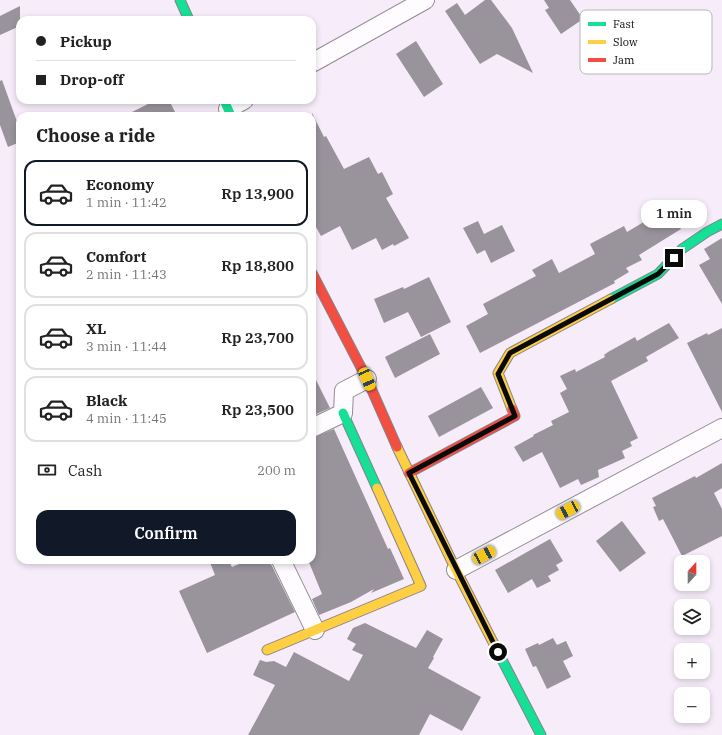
<!DOCTYPE html>
<html lang="en">
<head>
<meta charset="utf-8">
<style>
  :root { --surface:#fff; --page:#f6f6f6; --text:#222; --muted:#767676; --line:#e0e0e0; --accent:#111827 }
  body { margin:0; font-family:"IBM Plex Serif",serif; background:var(--page); color:var(--text); height:100vh; display:flex; flex-direction:column; font-size:15px; white-space:nowrap }
  * { box-sizing:border-box; margin:0 }
  p { font-size:13px; color:var(--muted) }
  .icon { flex:none; width:22px; height:22px; fill:none; stroke:currentColor; stroke-width:2; stroke-linecap:round; stroke-linejoin:round }
  .map { position:relative; flex:1; overflow:hidden }
  .side { position:absolute; left:16px; top:112px; width:300px; height:452px; display:flex; flex-direction:column; background:var(--surface); border-radius:12px; box-shadow:0 2px 6px #0003 }
  .side>* { flex:none }
  .top-card { position:absolute; left:16px; top:16px; width:300px; height:88px; border-radius:12px; box-shadow:0 2px 6px #0003; display:grid; align-content:center; height:88px; padding:0 20px; background:var(--surface) }
  .needle { width:26px; rotate:21deg }
  .fabs { position:absolute; left:674px; top:555px; display:grid; gap:8px }
  .fabs a { display:grid; place-items:center; width:36px; height:36px; border-radius:8px; background:var(--surface); box-shadow:0 2px 6px #0003; font-size:20px }
  .end { position:absolute; width:18px; height:18px; margin:-9px; border:5px solid #0a0a0a; background:#fff; box-shadow:0 0 0 2px #fff }
  .from { border-radius:50% }
  .bubble { position:absolute; height:28px; border-radius:12px; background:var(--surface); box-shadow:0 2px 6px #0003; font-size:13px; font-weight:600; line-height:28px; text-align:center }
  .car { position:absolute; width:12px; height:24px; margin:-12px -6px; border-radius:5px; box-shadow:0 0 3px 1px #0007; background:linear-gradient(#f5c518 24%,#345 0 40%,#f5c518 0 76%,#345 0 86%,#f5c518 0) }
  .top-card b { display:flex; align-items:center; gap:14px; height:38px; font-size:15px }
  .top-card b+b { border-top:1px solid var(--line) }
  .top-card i { width:10px; height:10px; background:var(--text) }
  ul { padding:0; list-style:none }
  li { display:flex; align-items:center; gap:12px; height:66px; margin:0 8px 6px; padding:0 12px; border:2px solid var(--line); border-radius:12px }
  li div { flex:1 }
  li b { display:block; font-size:15px }
  li em { font-style:normal; font-weight:600 }
  li.selected { border-color:var(--accent) }
  li>.icon { width:36px; height:36px; stroke-width:1.5 }
  h2 { padding:0 20px; font-size:18px; line-height:48px }
  .pay { display:flex; align-items:center; gap:10px; height:44px; padding:0 20px; font-size:15px }
  .pay p { margin-inline-start:auto }
  .primary-button { display:flex; gap:8px; margin-top:auto; padding:8px 20px }
  .primary-button a { flex:1; height:46px; border-radius:12px; background:var(--accent); color:#fff; font-size:16px; font-weight:600; line-height:46px; text-align:center }
  .map>svg:first-child { display:block }
  .building { fill:#99939b }
  .lines { fill:none; stroke-linecap:round; stroke-linejoin:round }
  .street-casing { stroke:#918c92; stroke-width:20 }
  .fast-casing { stroke:#878288; stroke-width:11 }
  .slow-casing { stroke:#878288; stroke-width:11 }
  .jam-casing { stroke:#878288; stroke-width:11 }
  .street { stroke:#fefcfe; stroke-width:18 }
  .fast { stroke:#16e098; stroke-width:9 }
  .slow { stroke:#ffcf43; stroke-width:9 }
  .jam { stroke:#f24e42; stroke-width:9 }
  .route { stroke:#0a0a0a; stroke-width:5 }
  .key { fill:#fff; stroke:#b6b6b6; stroke-width:1 }
  .key-label { font-size:11px; fill:#0a0a0a }
</style>
</head>
<body>
<div class="map">
<svg width="722" height="735" viewBox="0 0 722 735">
  <rect width="100%" height="100%" fill="#f7ecf9"/>
  <g class="building">
    <path d="M485,0H491L512,28L533,73L497,54L480,64L445,11L457,3L465,15Z"/>
    <path d="M544,0H570L583,19L561,34L545,10L549,8Z"/>
    <path d="M20,6V26L0,35V16Z"/>
    <path d="M416,41L443,84L424,97L396,54Z"/>
    <path d="M2,80L20,130V142L8,147L0,125V81Z"/>
    <path d="M156,100H169L177,116H124Z"/>
    <path d="M312,113L324,137L326,136L344,169L369,157L378,174L382,172L393,194L386,198L409,238L394,246L393,244L382,250L376,238L352,250L340,226L321,236L312,220Z"/>
    <path d="M667,208L681,229L639,255L642,260L626,268L629,272L614,281L615,283L480,353L466,326L488,314L483,304L536,276L532,270L552,259L559,273L595,254L590,244L624,226L627,232Z"/>
    <path d="M478,221L484,234L502,225L515,251L491,263L485,250L477,254L463,228Z"/>
    <path d="M722,238V304L699,265L710,259L704,249Z"/>
    <path d="M429,277L451,322L421,337L408,312L384,323L374,299L403,287L404,289Z"/>
    <path d="M669,323L679,338L646,357L648,361L611,381L638,438L630,442L632,446L622,451L625,458L598,470L599,477L581,485L578,479L560,488L542,452L523,462L514,447L534,436L533,435L553,425L551,421L569,412L560,393L567,389L560,376L575,369L576,372L605,357L604,355L608,352L635,337L637,341Z"/>
    <path d="M722,328V412L687,343L707,333L708,335Z"/>
    <path d="M430,334L440,354L395,378L385,357Z"/>
    <path d="M312,372L330,408L312,416Z"/>
    <path d="M481,387L493,408L439,437L428,416Z"/>
    <path d="M334,429L388,549L390,548L404,579L371,593L374,589L351,602L319,615L312,599L322,594L308,560H312V438Z"/>
    <path d="M722,463V488L714,493L722,509V536L682,556L663,519L659,521L653,507L656,506L652,498L695,476L696,478Z"/>
    <path d="M622,521L646,553L620,572L596,541Z"/>
    <path d="M550,539L563,561L556,565L559,570L548,576L551,581L537,588L532,579L508,593L495,570Z"/>
    <path d="M209,560H228L232,567L248,560H269L295,612L207,653L179,591L215,575Z"/>
    <path d="M365,623L416,648L427,630L443,639L433,657L434,658L428,668L481,697L462,731L430,714L419,735H248L275,685L253,675L260,660L266,662L274,661L286,667L294,652L349,681L363,655L352,650L356,644L347,639L353,628Z"/>
    <path d="M553,638L557,645L566,641L573,656L563,661L571,677L547,689L536,666L533,667L525,649L538,643L539,645Z"/>
  </g>
  <g class="lines">
    <defs>
      <g id="street">
        <path d="M312,63L425,0"/>
        <path d="M228,109L244,100"/>
        <path d="M312,428L343,413L344,391L367,379"/>
        <path d="M281,560L315,630"/>
        <path d="M456,570L722,428"/>
      </g>
      <g id="fast">
        <path d="M180,0L189,20"/>
        <path d="M224,100L231,116"/>
        <path d="M611,299L658,274L682,249L707,232L722,224"/>
        <path d="M343,413L377,488"/>
        <path d="M497,650L541,735"/>
      </g>
      <g id="slow">
        <path d="M512,409L498,373L510,353L611,299"/>
        <path d="M397,447L456,570L497,650"/>
        <path d="M267,650L421,586L377,488"/>
      </g>
      <g id="jam">
        <path d="M312,273L367,379L397,447"/>
        <path d="M409,473L515,416L512,409"/>
      </g>
    </defs>
    <use href="#street" class="street-casing"/>
    <use href="#fast" class="fast-casing"/>
    <use href="#slow" class="slow-casing"/>
    <use href="#jam" class="jam-casing"/>
    <use href="#street" class="street"/>
    <use href="#fast" class="fast"/>
    <use href="#slow" class="slow"/>
    <use href="#jam" class="jam"/>
  </g>
  <g class="lines">
    <path class="route" d="M498,652L409,473L515,416L498,374L510,353L658,274L674,258"/>
  </g>
  <rect x="580" y="10" width="132" height="64" rx="6" class="key"/>
  <rect x="588" y="22" width="18" height="4" fill="#16e098"/>
  <rect x="588" y="40" width="18" height="4" fill="#ffcf43"/>
  <rect x="588" y="58" width="18" height="4" fill="#f24e42"/>
  <g class="key-label">
    <text x="613" y="28">Fast</text>
    <text x="613" y="46">Slow</text>
    <text x="613" y="64">Jam</text>
  </g>
</svg>
<div class="fabs">
<a><svg class="needle" viewBox="-14 -14 28 28"><path d="M0-13l5 13h-10z" fill="#e53935"/><path d="M0 13l5-13h-10z" fill="#767676"/></svg></a>
<a><svg class="icon" aria-label="layers" viewBox="0 0 24 24"><path d="M12 4l9 5-9 5-9-5zM3 14l9 5 9-5"/></svg></a>
<a>+</a>
<a>−</a>
</div>
<i class="end from" style="left:498px;top:652px"></i>
<i class="end" style="left:674px;top:258px"></i>
<div class="bubble" style="left:641px;top:200px;width:66px">1 min</div>
<i class="car" style="left:367px;top:379px;rotate:156deg"></i>
<i class="car" style="left:568px;top:510px;rotate:242deg"></i>
<i class="car" style="left:484px;top:555px;rotate:62deg"></i>
<div class="top-card">
<b><i class="from"></i>Pickup</b>
<b><i></i>Drop-off</b>
</div>
<section class="side">
<h2>Choose a ride</h2>
<ul>
<li class="selected"><svg class="icon" aria-label="car" viewBox="0 0 24 24"><path d="M5 17H2v-5l4-1 3-4h7l3 4 3 1v5h-3M9 17h6M6 11h13"/><circle cx="7" cy="17" r="2"/><circle cx="17" cy="17" r="2"/></svg><div><b>Economy</b><p>1 min · 11:42</p></div><em>Rp 13,900</em></li>
<li><svg class="icon" aria-label="car" viewBox="0 0 24 24"><path d="M5 17H2v-5l4-1 3-4h7l3 4 3 1v5h-3M9 17h6M6 11h13"/><circle cx="7" cy="17" r="2"/><circle cx="17" cy="17" r="2"/></svg><div><b>Comfort</b><p>2 min · 11:43</p></div><em>Rp 18,800</em></li>
<li><svg class="icon" aria-label="car" viewBox="0 0 24 24"><path d="M5 17H2v-5l4-1 3-4h7l3 4 3 1v5h-3M9 17h6M6 11h13"/><circle cx="7" cy="17" r="2"/><circle cx="17" cy="17" r="2"/></svg><div><b>XL</b><p>3 min · 11:44</p></div><em>Rp 23,700</em></li>
<li><svg class="icon" aria-label="car" viewBox="0 0 24 24"><path d="M5 17H2v-5l4-1 3-4h7l3 4 3 1v5h-3M9 17h6M6 11h13"/><circle cx="7" cy="17" r="2"/><circle cx="17" cy="17" r="2"/></svg><div><b>Black</b><p>4 min · 11:45</p></div><em>Rp 23,500</em></li>
</ul>
<div class="pay"><svg class="icon" aria-label="cash" viewBox="0 0 24 24"><path d="M3 7h18v10H3z"/><circle cx="12" cy="12" r="2"/></svg>Cash<p>200 m</p></div>
<div class="primary-button"><a>Confirm</a></div>
</section>
</div>
</body>
</html>
